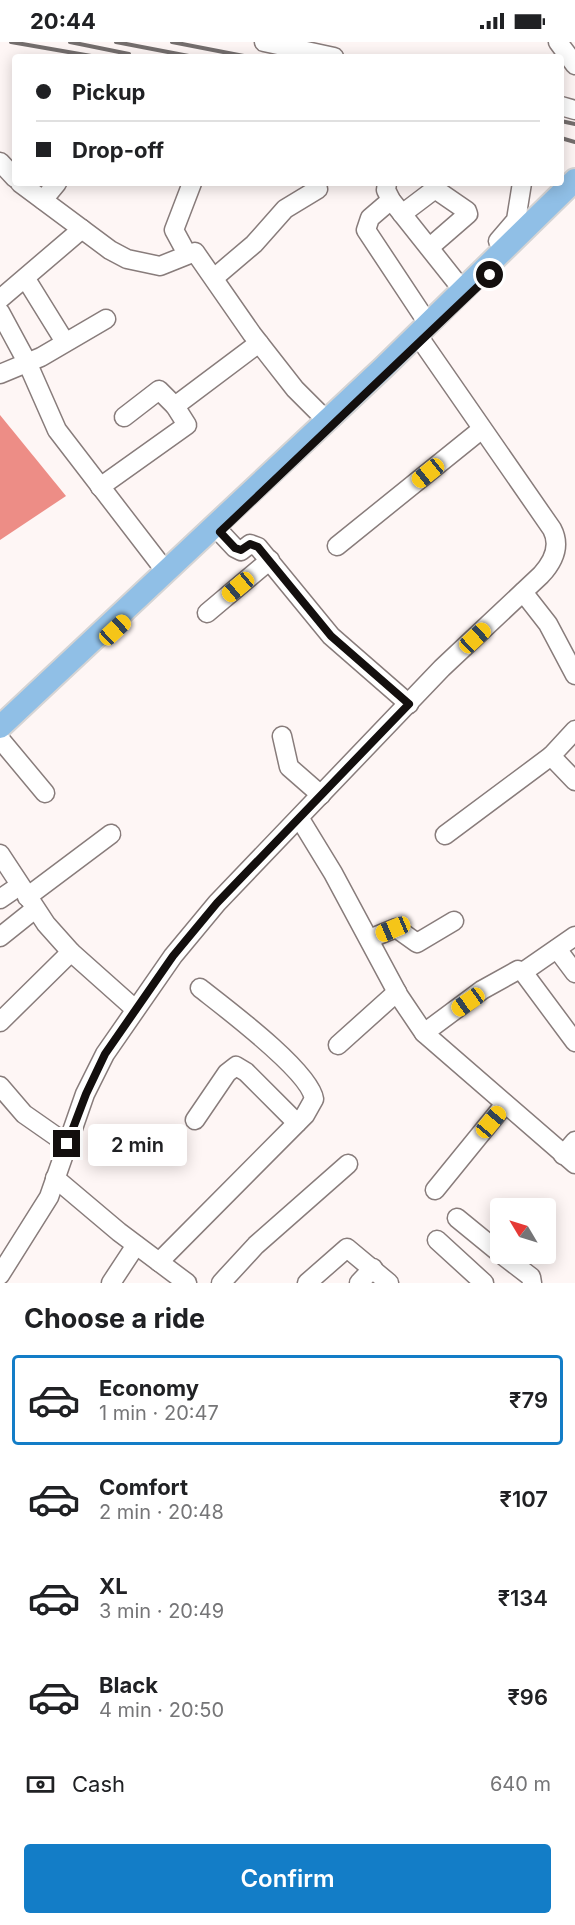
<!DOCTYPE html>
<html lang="en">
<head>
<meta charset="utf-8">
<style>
  :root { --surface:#fff; --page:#f6f6f6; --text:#202124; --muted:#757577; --line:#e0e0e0; --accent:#137dc7 }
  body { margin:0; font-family:Inter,sans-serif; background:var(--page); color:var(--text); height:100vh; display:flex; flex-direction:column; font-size:22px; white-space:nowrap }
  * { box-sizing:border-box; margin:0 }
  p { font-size:20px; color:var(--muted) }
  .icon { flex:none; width:33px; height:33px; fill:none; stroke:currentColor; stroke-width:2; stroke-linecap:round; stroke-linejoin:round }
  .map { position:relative; height:1241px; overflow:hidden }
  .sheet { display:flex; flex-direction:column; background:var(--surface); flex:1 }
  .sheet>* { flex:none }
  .guide { position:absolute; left:12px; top:12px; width:552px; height:132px; border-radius:6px; box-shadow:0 3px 15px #0003; display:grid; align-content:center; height:132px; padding:0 24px; background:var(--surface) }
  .needle { width:39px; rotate:308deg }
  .fabs { position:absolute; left:490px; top:1156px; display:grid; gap:12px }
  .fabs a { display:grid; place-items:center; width:66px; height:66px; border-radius:6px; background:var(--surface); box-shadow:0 3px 15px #0003; font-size:30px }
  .end { position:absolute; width:27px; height:27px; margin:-14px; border:8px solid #130f0e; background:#fff; box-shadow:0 0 0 3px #fff }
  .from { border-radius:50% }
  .bubble { position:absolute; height:42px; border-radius:6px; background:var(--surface); box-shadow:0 3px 15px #0003; font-size:20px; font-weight:600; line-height:42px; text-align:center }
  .car { position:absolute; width:18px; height:36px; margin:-18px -9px; border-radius:8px; box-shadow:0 0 4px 2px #0007; background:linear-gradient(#f5c518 24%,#345 0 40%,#f5c518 0 76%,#345 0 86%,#f5c518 0) }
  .guide b { display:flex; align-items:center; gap:21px; height:57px; font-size:22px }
  .guide b+b { border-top:2px solid var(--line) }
  .guide i { width:15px; height:15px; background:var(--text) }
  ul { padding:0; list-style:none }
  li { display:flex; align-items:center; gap:18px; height:90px; margin:0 12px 9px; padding:0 12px; border:3px solid transparent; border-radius:6px }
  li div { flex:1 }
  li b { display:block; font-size:22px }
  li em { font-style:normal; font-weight:600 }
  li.selected { border-color:var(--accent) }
  li>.icon { width:54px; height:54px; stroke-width:1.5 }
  h2 { padding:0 24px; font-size:27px; line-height:72px }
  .pay { display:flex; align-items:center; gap:15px; height:66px; padding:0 24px; font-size:22px }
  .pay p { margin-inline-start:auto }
  .action { display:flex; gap:12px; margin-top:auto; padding:12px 24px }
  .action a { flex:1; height:69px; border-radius:6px; background:var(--accent); color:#fff; font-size:24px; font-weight:600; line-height:69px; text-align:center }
  .status { display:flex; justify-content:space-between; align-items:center; height:42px; padding:0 30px; background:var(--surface); direction:ltr }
  .status svg { height:16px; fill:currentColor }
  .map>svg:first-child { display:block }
  .water { fill:#ed8d86 }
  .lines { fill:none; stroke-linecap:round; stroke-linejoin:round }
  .minor-casing { stroke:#887c7b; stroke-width:21 }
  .major-casing { stroke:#d5d4d4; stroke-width:26 }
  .minor { stroke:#fff; stroke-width:18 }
  .major { stroke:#90bfe6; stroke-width:22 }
  .rail { stroke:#746e6d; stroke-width:4 }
  .route { stroke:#130f0e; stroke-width:8 }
</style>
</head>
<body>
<div class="status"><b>20:44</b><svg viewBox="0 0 49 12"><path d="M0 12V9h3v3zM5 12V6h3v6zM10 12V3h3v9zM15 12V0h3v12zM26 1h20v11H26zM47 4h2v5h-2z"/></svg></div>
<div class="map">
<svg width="575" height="1241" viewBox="0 0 575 1241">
  <rect width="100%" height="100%" fill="#fef6f5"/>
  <path class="water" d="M0,373L66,454L0,498Z"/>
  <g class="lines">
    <defs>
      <g id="minor">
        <path d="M264,0L334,15"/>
        <path d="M558,0L575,23"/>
        <path d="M561,64L575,68"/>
        <path d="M0,120L15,136"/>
        <path d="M20,141L110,208L127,217L160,224L195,210L252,292L295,347L320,372"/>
        <path d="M387,141L386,148L391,158L457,241"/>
        <path d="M43,158L57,141"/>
        <path d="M391,158L370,176L366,188L423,274"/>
        <path d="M402,172L435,147L467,169L468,172L430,205"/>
        <path d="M498,199L516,178L522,141"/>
        <path d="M187,212L174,188L192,141"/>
        <path d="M214,236L254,202L285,167L318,147"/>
        <path d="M26,237L65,300"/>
        <path d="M0,257L82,187"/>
        <path d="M0,270L27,320L57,388L160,522"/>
        <path d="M0,332L41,315L106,277"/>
        <path d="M175,364L259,301"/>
        <path d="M100,445L187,383L175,364L159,348L124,375"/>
        <path d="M220,490L235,506L241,509L250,502L258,505L331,594L409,662"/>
        <path d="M337,504L482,387"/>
        <path d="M523,550L548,582L575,633"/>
        <path d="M207,571L270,518"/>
        <path d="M575,688L551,714L575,739"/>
        <path d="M282,694L289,725L321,753"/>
        <path d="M0,697L45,751"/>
        <path d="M300,777L333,831L399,954L424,991L575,1122"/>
        <path d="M445,793L551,714"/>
        <path d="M0,812L46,882L71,910L135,967"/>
        <path d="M27,855L111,792"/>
        <path d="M0,857L19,844"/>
        <path d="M0,895L35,867"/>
        <path d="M369,897L396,886L417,901L454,879"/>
        <path d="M557,907L575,931"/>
        <path d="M523,930L575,894"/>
        <path d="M0,980L71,910"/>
        <path d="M424,991L482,948L518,928L523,930L575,1000"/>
        <path d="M338,1003L397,950"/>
        <path d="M0,1044L24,1072L67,1102"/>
        <path d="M195,1078L227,1031L236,1024L246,1030L297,1081"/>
        <path d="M563,1113L575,1099"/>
        <path d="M55,1136L119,1190L187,1241"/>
        <path d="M435,1148L505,1062"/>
        <path d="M457,1176L501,1212"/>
        <path d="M437,1198L484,1241"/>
        <path d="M501,1212L531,1235L532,1241"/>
        <path d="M159,1220L305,1073L314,1057C310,1029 224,965 200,946"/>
        <path d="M0,1233L49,1155L85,1052L105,1012L173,914L217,861L442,626L541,533C553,520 561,504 552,487L421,298"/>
        <path d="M111,1241L136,1203"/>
        <path d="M221,1241L256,1203L348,1122"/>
        <path d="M307,1241L347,1206L389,1241"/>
        <path d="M359,1241L373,1226"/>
      </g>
      <path id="major" d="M0,685L384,325L575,138"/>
    </defs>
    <use href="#minor" class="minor-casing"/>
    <use href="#major" class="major-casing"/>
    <use href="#minor" class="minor"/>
    <use href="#major" class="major"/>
    <g class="rail">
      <path d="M11,0L97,15"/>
      <path d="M70,0L129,12"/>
      <path d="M116,0L194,15"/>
      <path d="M172,0L249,15"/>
      <path d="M561,79L575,82"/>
      <path d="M561,96L575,100"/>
    </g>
  </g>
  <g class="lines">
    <path class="route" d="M67,1102L86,1052L105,1012L173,914L217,861L409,662L331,594L258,505L250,502L241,508L235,506L220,490L490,233"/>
  </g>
</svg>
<div class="fabs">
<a><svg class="needle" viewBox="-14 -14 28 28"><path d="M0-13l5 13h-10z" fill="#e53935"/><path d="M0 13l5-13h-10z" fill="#757577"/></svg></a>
</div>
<i class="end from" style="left:490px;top:233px"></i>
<i class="end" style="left:67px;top:1102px"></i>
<div class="bubble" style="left:88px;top:1082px;width:99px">2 min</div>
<i class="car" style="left:428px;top:431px;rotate:231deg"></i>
<i class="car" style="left:238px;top:545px;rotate:230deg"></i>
<i class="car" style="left:115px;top:588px;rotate:47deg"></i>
<i class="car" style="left:475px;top:596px;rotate:47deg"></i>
<i class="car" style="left:393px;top:887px;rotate:247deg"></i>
<i class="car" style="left:468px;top:960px;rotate:235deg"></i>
<i class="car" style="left:491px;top:1080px;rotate:40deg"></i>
<div class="guide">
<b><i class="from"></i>Pickup</b>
<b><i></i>Drop-off</b>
</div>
</div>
<section class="sheet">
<h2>Choose a ride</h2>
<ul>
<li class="selected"><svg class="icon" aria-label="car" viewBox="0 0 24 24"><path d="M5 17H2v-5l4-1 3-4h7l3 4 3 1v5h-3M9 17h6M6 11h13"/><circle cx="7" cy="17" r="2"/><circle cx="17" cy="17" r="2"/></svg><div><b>Economy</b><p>1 min · 20:47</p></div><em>₹79</em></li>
<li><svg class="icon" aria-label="car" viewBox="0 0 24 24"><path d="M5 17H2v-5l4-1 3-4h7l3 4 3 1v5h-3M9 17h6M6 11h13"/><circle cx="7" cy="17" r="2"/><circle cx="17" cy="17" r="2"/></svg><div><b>Comfort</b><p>2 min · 20:48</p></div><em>₹107</em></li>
<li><svg class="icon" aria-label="car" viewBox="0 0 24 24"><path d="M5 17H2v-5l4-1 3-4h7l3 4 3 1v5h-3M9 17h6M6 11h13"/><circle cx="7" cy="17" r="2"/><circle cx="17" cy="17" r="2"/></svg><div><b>XL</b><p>3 min · 20:49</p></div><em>₹134</em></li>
<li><svg class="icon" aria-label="car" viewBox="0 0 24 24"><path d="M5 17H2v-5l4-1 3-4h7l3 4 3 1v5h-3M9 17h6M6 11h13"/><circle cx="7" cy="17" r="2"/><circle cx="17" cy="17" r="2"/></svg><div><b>Black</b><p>4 min · 20:50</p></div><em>₹96</em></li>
</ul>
<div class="pay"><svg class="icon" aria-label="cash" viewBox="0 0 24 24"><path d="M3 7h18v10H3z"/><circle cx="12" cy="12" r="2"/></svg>Cash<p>640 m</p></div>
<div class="action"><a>Confirm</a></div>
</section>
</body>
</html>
